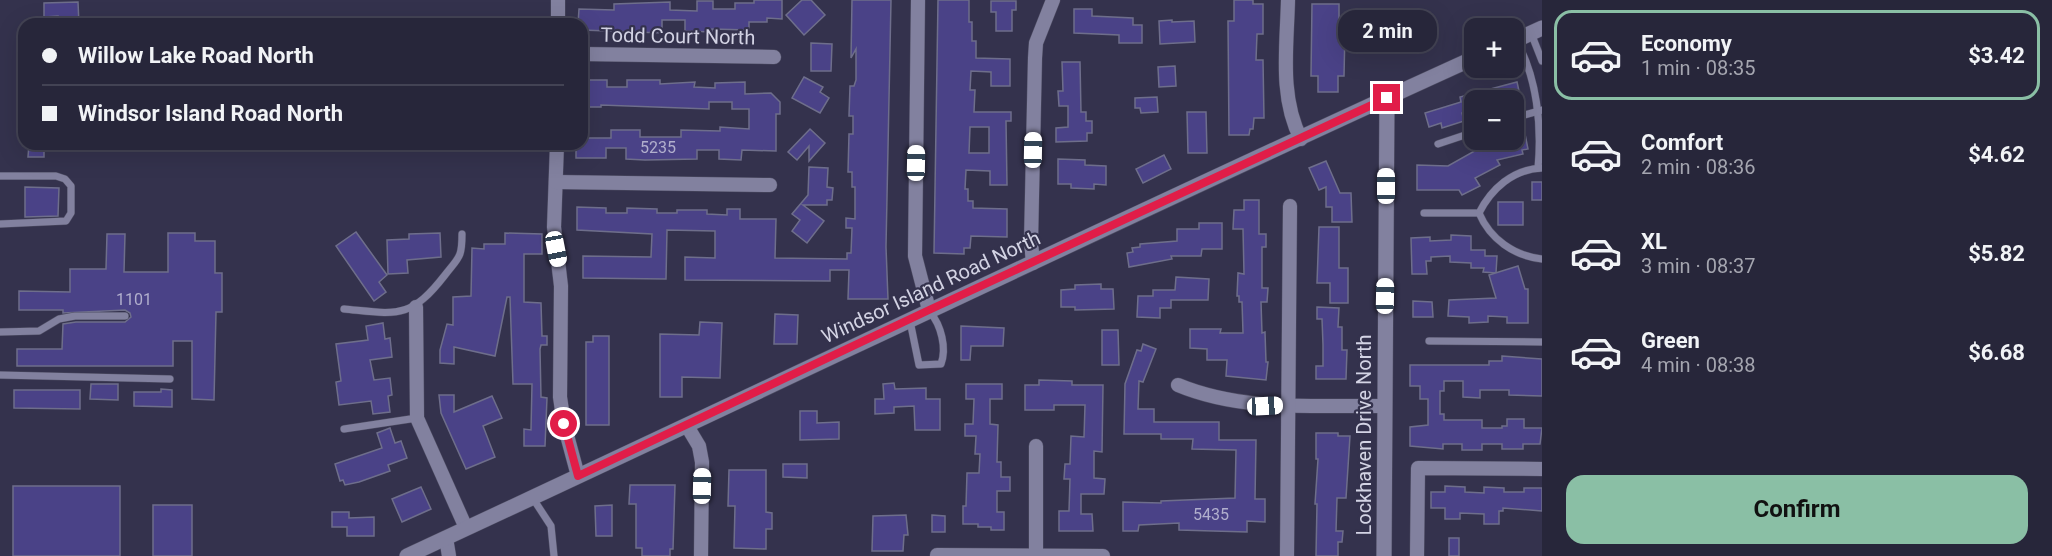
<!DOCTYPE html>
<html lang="en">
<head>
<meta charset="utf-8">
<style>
  :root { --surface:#27263a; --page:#333245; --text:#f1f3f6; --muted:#a4a5af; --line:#434354; --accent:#8abfa5 }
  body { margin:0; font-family:Roboto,sans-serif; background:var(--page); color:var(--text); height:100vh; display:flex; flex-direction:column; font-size:22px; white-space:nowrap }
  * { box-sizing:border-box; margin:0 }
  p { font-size:20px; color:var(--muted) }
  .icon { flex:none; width:33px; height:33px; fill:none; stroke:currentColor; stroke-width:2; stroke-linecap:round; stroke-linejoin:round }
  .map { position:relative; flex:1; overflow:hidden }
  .details { display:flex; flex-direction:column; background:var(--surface); width:510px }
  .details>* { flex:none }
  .hud { position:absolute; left:18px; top:18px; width:570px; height:132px; border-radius:18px; box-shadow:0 6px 24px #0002,0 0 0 2px var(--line); display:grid; align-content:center; height:132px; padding:0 24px; background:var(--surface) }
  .buttons { position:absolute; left:1464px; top:18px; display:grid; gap:12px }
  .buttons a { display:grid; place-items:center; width:60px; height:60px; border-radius:12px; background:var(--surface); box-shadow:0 6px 24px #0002,0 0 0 2px var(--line); font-size:30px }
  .end { position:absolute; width:27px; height:27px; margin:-14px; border:8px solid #e11d48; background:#fff; box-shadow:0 0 0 3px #fff }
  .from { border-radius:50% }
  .bubble { position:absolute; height:42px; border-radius:18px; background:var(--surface); box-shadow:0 6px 24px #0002,0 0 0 2px var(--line); font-size:20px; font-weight:700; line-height:42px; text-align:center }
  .car { position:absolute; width:18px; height:36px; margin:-18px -9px; border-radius:8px; box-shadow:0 0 4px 2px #0007; background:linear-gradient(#fff 24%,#345 0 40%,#fff 0 76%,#345 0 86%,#fff 0) }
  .hud b { display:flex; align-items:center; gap:21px; height:57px; font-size:22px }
  .hud b+b { border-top:2px solid var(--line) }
  .hud i { width:15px; height:15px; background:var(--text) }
  ul { padding:10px 0 0; list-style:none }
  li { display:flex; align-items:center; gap:18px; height:90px; margin:0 12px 9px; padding:0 12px; border:3px solid transparent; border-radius:18px }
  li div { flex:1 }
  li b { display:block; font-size:22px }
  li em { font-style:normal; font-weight:700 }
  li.selected { border-color:var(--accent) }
  li>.icon { width:54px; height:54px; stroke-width:1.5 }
  .button { display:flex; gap:12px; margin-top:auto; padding:12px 24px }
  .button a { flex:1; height:69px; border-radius:18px; background:var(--accent); color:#111; font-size:24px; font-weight:700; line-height:69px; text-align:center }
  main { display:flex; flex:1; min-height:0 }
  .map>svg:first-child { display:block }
  .building { fill:#4a4287; stroke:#6e6e8b; stroke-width:1.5; fill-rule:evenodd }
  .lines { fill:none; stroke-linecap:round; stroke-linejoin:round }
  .service-casing { stroke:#4f4e64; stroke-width:8 }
  .minor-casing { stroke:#4f4e64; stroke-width:15 }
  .tertiary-casing { stroke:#4f4e64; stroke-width:16 }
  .service { stroke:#82819f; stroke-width:7 }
  .minor { stroke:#82819f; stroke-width:14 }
  .tertiary { stroke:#82819f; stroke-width:15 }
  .route { stroke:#e11d48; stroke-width:8 }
  .labels { text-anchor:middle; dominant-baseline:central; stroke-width:4.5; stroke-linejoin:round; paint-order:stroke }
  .number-label { font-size:16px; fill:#b1afcd }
  .street-label { font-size:20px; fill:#d3d3e4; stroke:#34324d }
</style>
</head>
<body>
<main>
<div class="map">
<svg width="1542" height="556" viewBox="0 0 1542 556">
  <rect width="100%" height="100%" fill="#34324d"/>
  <g class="building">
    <path d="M754,0H782V19L767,18V22H749V30L712,29V32L685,31V20H662V33L582,30V24H578L579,9L614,10V4L670,2V10L697,11V1H713V9H735V3H754Z"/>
    <path d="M802,0H811L825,15L804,35L786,15Z"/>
    <path d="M852,0H891L886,247L888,299H848L849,270H830V281L685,280V257L715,258V231L667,230L666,279L583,278V256L651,257L652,234L577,230V207L606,208V213H627V208L657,209V213H677V210H707V214L727,215V209H740V219H776L775,258L847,259V253H851L852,228H846V218L855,219V187H852V172H848L849,134H853V116H849L850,86H854L856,80V49L851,58Z"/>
    <path d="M938,0H969V22H972V41H976V58L1010,59V86H991V72L971,71L970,90H975L974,112H1011V121H1006L1007,185H990V171L966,170L965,189H968V201H973V208L1007,209V237L971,236L970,248H964V254L934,253ZM970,127H989V153H969Z"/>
    <path d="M1234,0H1253V4H1263V34H1257L1256,60H1263L1264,118H1254L1253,129H1250L1249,135H1229L1228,21H1234Z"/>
    <path d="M991,1H1016V10H1012V31H996V12H991Z"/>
    <path d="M78,2L79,24H58V16L44,17V3Z"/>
    <path d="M1312,4H1339V21H1348V30H1345L1344,76H1338V92H1318V76H1311Z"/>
    <path d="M1074,9H1092V16L1133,18V25H1142V43H1119V35L1074,33Z"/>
    <path d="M1172,20V22L1194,21L1195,42L1160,44L1159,21Z"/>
    <path d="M811,43L832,44L831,71H811Z"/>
    <path d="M1062,62H1080L1081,112H1086V121H1092V133H1087V141L1056,142V128L1068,127V106H1059L1058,91H1063Z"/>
    <path d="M1175,66L1176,86L1159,87L1158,67Z"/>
    <path d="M804,77L823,87L820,92L829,98L820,113L792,98Z"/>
    <path d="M582,80H607V87H627V80H660V84L695,82L694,87L715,88V83L745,82V94L771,93L780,102V114H776V151L742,150L741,160L719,159V150H697V159L645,160L626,159V148H606V158H576V144H582V138H611V130H640V137H681V130L720,131V127L749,129V109H732V102H709V109L601,105V107H588V100L582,101Z"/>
    <path d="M1517,82L1521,100H1474V110L1462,113L1464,121L1442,128L1441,123L1429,127L1425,113L1461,102L1460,97Z"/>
    <path d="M1157,97L1158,112L1141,113L1140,108H1135V98Z"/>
    <path d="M1187,112H1206L1207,153H1188Z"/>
    <path d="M810,129L825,143L809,161V146L797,160L788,152Z"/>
    <path d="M1525,134L1528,149L1522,150L1523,154L1497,160L1500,165L1475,178L1480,186L1462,195L1459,190H1417V165L1448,166L1494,140H1514V136Z"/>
    <path d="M29,144H44V157H28Z"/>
    <path d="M1164,155L1171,169L1143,183L1136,169Z"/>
    <path d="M1058,159L1085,160V165L1106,166V185L1094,184V189L1071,188V184H1058Z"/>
    <path d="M1326,161L1340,193H1351L1352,222H1332V207H1326V187L1319,190L1309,168Z"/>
    <path d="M809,167L828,168L827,187L833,188L832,200H827V205H803L824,221L807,243L792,231L800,220L792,214L808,195Z"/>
    <rect x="1532" y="182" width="10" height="18"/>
    <path d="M25,187L59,188L58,216L25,217Z"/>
    <path d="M1244,200H1259V234H1266V247H1262V288H1268L1267,302H1261L1262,333L1265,332L1266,362H1268L1266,380L1226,376L1227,360H1207V349L1190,348V329H1221L1220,333H1243L1242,302H1239V296H1237L1238,273L1244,274L1243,229H1233L1234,210H1244Z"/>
    <rect x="1498" y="202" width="25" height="23"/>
    <path d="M1199,223H1222V249H1202L1201,256H1171L1172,259L1129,267L1127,253L1133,252L1132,248L1140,247V244L1177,241V229H1199Z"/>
    <path d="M1319,227H1339V268H1348V303H1330V283H1317Z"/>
    <path d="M356,232L387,275L379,282L386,292L374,301L336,246Z"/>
    <path d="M168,233H195V241H215V273H222V312H216L214,400L192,399V341H173V366H17V349H62L63,324L76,322H125L131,317L130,313L125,310L63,313V310H19V291L70,292V269H106L107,234H125L124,272H168Z"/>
    <path d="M440,233L441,257L407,260L408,273L388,274L387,240L409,239V234Z"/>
    <path d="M505,233L542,234V254H524V302L541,303L542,336H547V345H541L540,349L541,397L547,398L545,446H524V429L531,430L532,384H513L510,297H507L495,356L454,347V364L440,363V350L447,324L453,325V297L471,296L472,248L484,249V244H505Z"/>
    <path d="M1451,235L1471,236V250H1485V256H1497L1496,273L1483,272L1484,268H1471V263L1450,262V256L1431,257V261H1426L1427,274H1412L1411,238L1430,237V241L1451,240Z"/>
    <path d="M1518,266L1525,289H1528V323H1507V317L1488,316V322L1469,323V317L1448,316L1449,300L1496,298L1489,275Z"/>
    <path d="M1176,277L1209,279L1208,300H1171V308H1160V318L1137,317L1138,296H1153V290H1175Z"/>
    <path d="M1101,284V289H1113L1114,309L1075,310V307H1061V290L1075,289V285Z"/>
    <path d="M1413,301L1432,302L1433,317H1413Z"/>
    <path d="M1317,307L1339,308L1338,327H1342V350H1347L1346,379H1316V366H1323V345L1322,319H1317Z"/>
    <path d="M775,314L798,315L797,344H774Z"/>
    <path d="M700,322L722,323L720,378L682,377V397H660V334L699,335Z"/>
    <path d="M383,323L385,339L390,338L392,357L370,360L374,380L390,378L392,395L388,396L390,412L373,414L371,401L339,405L336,382L341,381L336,344L368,340L366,326Z"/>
    <path d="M961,326L1004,328L1003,346H971L970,360H961Z"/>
    <path d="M1102,330H1118L1119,365H1102Z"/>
    <path d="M593,336H609V425H586V342H593Z"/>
    <path d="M1143,344L1156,349L1143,382L1139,381L1138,409H1154V422H1219V440H1256L1255,499H1265V522L1247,521V532L1179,530V523L1139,525L1138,531H1123V502L1161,503V501L1235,498L1236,450L1192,449L1193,439H1161V434H1124L1125,384L1137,350L1141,351Z"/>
    <path d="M1502,356L1542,359V396L1509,395V390H1480V398L1463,397V381H1444V391H1440V414H1444V420H1482V428H1502V426H1507V419H1524V428H1542L1540,444H1523V449H1502V444H1482V450H1462V444H1443V449L1410,446V427L1428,425V399H1420V386H1410V365H1489V361H1502Z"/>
    <path d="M1039,380L1072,381V385H1103L1102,452L1094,451V478L1105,479L1104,494H1081V514H1092L1093,531H1059V511H1069L1070,479H1064L1065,464H1070L1071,436L1084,437L1085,405H1054V410H1025V385H1039Z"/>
    <path d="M894,383L895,389L926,388V399H940V430H915L914,406L894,407V413L875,414V399H884L883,384Z"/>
    <path d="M91,384H118V400L90,399Z"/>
    <path d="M966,384H1002V399H990V424L998,425L997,462H1001V477H1010V491H997V512H1004V530H991V527H978V524H963V506H966L967,473H979L980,454H975L976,436H965V424H973L974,399H966Z"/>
    <path d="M161,389L172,390V407L134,406V392H161Z"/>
    <path d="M14,390H80V409L14,408Z"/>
    <path d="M439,395H454V412L492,396L502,418L483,426L495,457L466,469L441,413Z"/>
    <path d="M800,411H817V423L839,422V439L800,440Z"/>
    <path d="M390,428L395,443L401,441L407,458L388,465L390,471L359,482L345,485L343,480L340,481L335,464L382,448L377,433Z"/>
    <path d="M1316,433H1338V436H1350L1346,498H1337L1336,531H1343L1342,542H1338V556H1316L1317,504H1315L1318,459H1316Z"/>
    <path d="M783,464H807V478L783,477Z"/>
    <path d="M729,470H766V512L772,513V529H766V549L734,548L735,506H728Z"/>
    <path d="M630,485H675L673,549H670V556H642V548H636V504H629Z"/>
    <rect x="13" y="486" width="107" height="70"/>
    <path d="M1445,486L1465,487V492L1484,493V487L1504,488V492H1524V488H1542V511L1503,508V511H1499V524H1484V514L1460,513V519H1445V508H1431V492H1445Z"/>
    <path d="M421,487L431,509L402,522L392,499Z"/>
    <rect x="153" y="505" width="39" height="51"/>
    <path d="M612,505V536H596L595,506Z"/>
    <path d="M332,512H349V518L374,517V536H347V527H332Z"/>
    <path d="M906,515L908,535H904L903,551H872L873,516Z"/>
    <path d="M932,515L945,516V532H932Z"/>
    <rect x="1449" y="538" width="10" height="18"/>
  </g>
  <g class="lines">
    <defs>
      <g id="service">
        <path d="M1531,33L1542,61"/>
        <path d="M1516,40C1537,77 1542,126 1538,168"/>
        <path d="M1514,118L1542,110"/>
        <path d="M1438,144L1474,132"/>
        <path d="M0,176H56L65,179L71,186V213L66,221L0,224"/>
        <path d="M1424,213H1479C1491,189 1513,169 1542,168"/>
        <path d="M1479,213C1490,239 1514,256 1542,259"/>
        <path d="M344,309C397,314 410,320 445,275C459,257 462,258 462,234"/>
        <path d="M910,321L919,365L941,364C947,348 941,325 930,312"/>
        <path d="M0,332L39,331L59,319L75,316H125"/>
        <path d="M1429,341L1542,342"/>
        <path d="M0,375L170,379"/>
        <path d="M344,429L417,418"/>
        <path d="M532,497L551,526L554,556"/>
      </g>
      <g id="minor">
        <path d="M918,0L915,256L929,310"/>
        <path d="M1288,0C1287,46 1279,97 1301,139"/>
        <path d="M558,24V0"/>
        <path d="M582,54L774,57"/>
        <path d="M557,144L554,227L561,286L560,397L564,424L578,476"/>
        <path d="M556,182L770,185"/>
        <path d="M1033,263L1031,242L1035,58L1036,43L1053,0"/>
        <path d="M416,307L417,418L466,528"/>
        <path d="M1178,385C1243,412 1315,405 1384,406"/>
        <path d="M687,426L699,446L702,462L701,556"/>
        <path d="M446,538L449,556"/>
        <path d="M937,555L1103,556"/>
        <path d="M1036,556V446"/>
        <path d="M1287,556L1290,206"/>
        <path d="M1417,556L1418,468L1542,469"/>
      </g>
      <g id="tertiary">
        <path d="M1514,41L1542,28"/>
        <path d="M407,556C763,391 1117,220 1474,58"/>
        <path d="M1384,556L1387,98"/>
      </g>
    </defs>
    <use href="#service" class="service-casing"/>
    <use href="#minor" class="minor-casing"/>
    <use href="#tertiary" class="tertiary-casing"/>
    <use href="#service" class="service"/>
    <use href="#minor" class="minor"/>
    <use href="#tertiary" class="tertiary"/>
  </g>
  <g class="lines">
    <path class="route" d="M564,424L578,476L929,310L1387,98"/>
  </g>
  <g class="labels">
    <g class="number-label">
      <text x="658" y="147">5235</text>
      <text x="134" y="299">1101</text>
      <text x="1211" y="514">5435</text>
    </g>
    <g class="street-label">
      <text transform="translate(678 36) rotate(1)">Todd Court North</text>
      <text transform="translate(931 287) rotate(-25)">Windsor Island Road North</text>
      <text transform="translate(1364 435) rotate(-90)">Lockhaven Drive North</text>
    </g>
  </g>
</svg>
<div class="buttons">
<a>+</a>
<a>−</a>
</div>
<i class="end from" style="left:564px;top:424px"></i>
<i class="end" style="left:1387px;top:98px"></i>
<div class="bubble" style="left:1338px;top:10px;width:99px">2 min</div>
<i class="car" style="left:1033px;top:150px;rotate:1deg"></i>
<i class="car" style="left:916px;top:163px;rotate:1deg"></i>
<i class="car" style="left:1386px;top:186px;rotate:0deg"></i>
<i class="car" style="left:556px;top:249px;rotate:169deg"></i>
<i class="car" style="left:1385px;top:296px;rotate:1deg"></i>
<i class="car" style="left:1265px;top:406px;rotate:87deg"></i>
<i class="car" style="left:702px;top:486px;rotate:1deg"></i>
<div class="hud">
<b><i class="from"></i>Willow Lake Road North</b>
<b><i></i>Windsor Island Road North</b>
</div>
</div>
<section class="details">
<ul>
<li class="selected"><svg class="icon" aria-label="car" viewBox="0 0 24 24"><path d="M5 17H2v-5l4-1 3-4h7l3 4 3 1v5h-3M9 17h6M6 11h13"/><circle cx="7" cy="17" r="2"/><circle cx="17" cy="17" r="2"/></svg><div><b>Economy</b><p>1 min · 08:35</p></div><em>$3.42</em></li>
<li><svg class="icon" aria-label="car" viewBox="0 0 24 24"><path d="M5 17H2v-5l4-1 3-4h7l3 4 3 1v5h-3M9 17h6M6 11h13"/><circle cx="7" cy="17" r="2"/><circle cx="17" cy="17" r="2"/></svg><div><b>Comfort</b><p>2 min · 08:36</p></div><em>$4.62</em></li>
<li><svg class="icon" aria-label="car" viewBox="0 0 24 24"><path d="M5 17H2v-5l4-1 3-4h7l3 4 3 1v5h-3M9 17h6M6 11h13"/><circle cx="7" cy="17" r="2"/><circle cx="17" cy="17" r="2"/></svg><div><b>XL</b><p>3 min · 08:37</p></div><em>$5.82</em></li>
<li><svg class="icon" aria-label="car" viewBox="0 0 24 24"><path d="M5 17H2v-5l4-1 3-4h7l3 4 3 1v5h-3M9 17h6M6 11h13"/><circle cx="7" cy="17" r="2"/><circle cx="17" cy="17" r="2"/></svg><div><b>Green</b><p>4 min · 08:38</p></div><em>$6.68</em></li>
</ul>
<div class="button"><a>Confirm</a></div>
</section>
</main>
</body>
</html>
